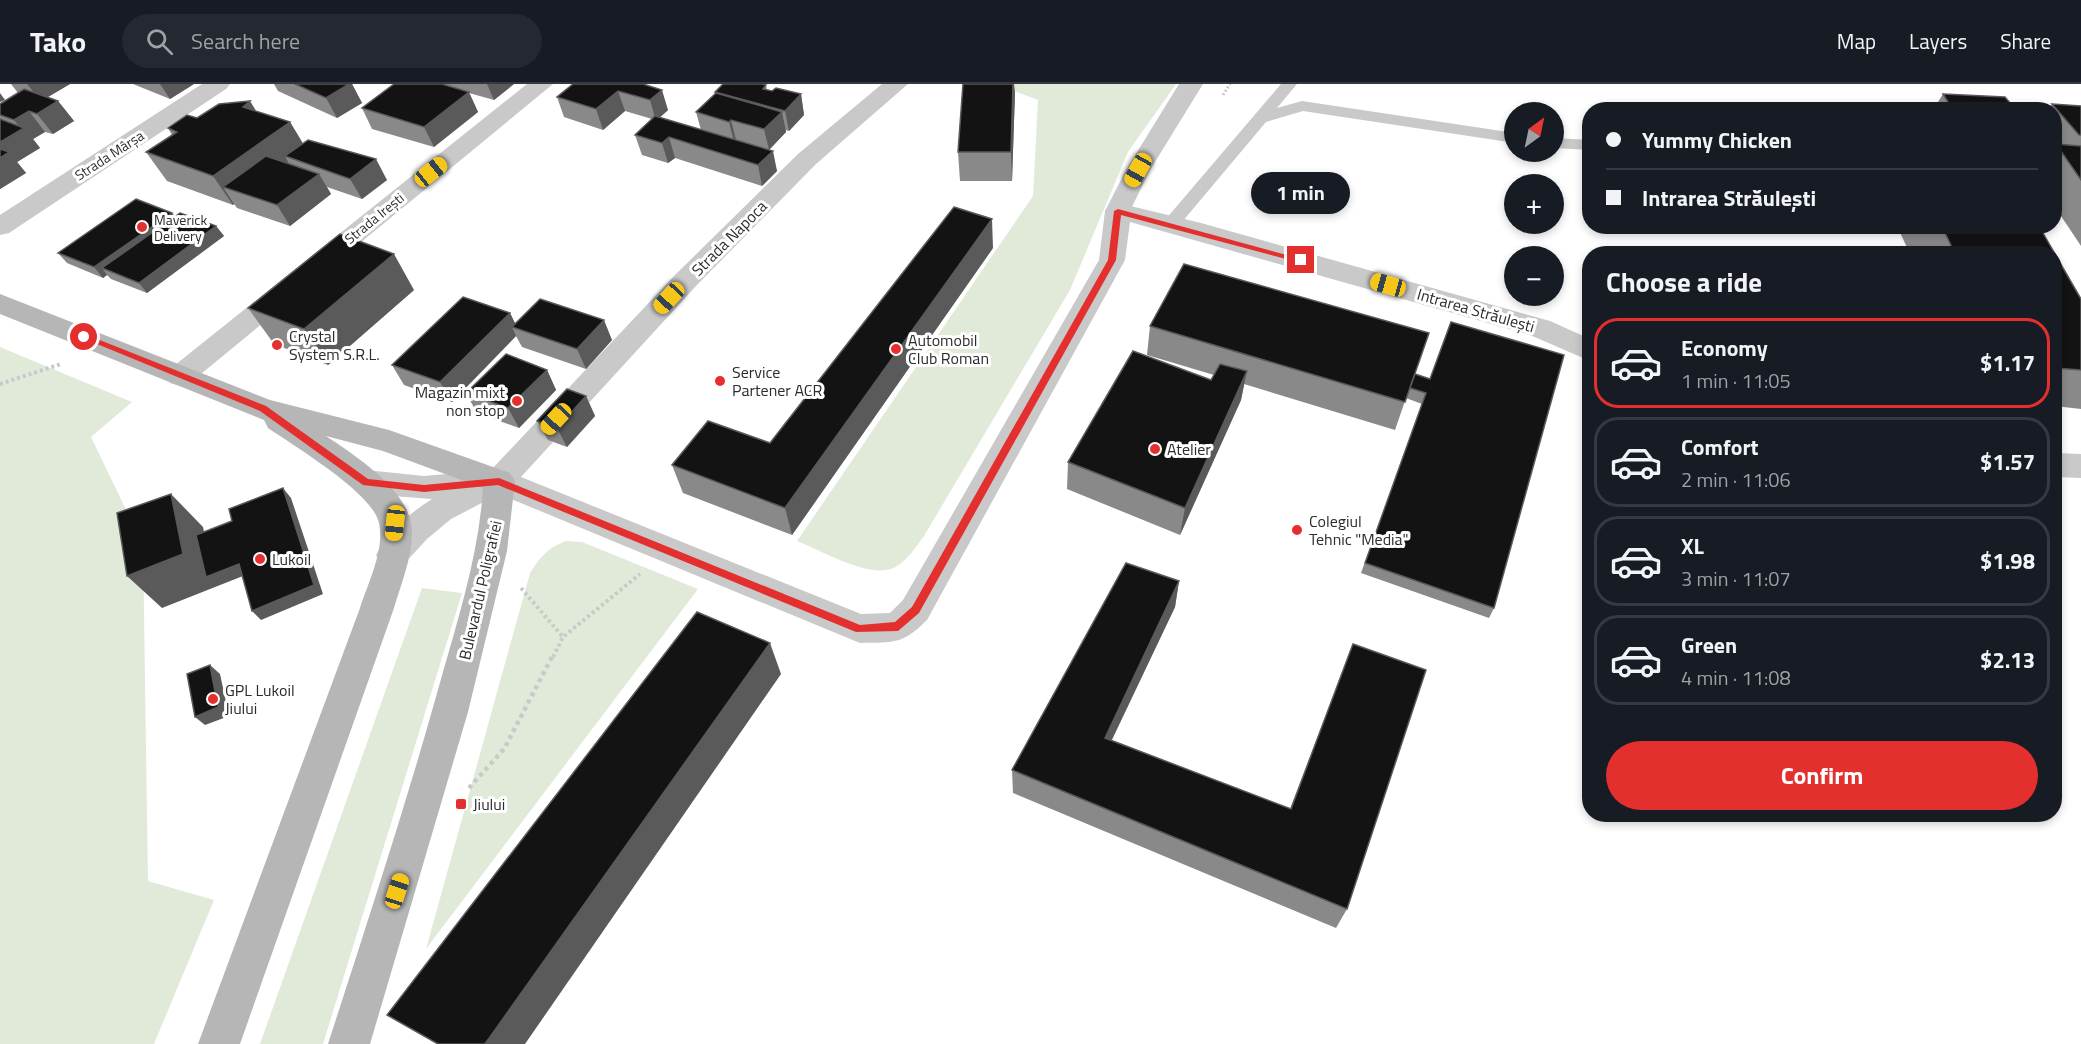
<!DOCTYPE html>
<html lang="en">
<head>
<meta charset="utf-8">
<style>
  :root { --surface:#171b24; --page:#242831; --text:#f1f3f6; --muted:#9ea1a6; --line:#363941; --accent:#e3302f }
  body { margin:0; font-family:"Titillium Web",sans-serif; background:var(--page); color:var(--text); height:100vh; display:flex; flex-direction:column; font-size:22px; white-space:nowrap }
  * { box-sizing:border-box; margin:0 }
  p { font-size:20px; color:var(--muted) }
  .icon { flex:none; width:33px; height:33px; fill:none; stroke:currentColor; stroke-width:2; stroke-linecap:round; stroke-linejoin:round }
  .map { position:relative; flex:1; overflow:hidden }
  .details { position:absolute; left:1582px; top:162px; width:480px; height:576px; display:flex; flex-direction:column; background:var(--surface); border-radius:24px; box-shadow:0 3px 9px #0003 }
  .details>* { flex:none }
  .hud { position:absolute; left:1582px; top:18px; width:480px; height:132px; border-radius:24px; box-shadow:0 3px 9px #0003; display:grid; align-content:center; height:132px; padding:0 24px; background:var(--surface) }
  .needle { width:39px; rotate:33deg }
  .buttons { position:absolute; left:1504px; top:18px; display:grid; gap:12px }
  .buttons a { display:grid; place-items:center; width:60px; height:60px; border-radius:50%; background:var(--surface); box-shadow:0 3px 9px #0003; font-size:30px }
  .end { position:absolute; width:27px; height:27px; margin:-14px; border:8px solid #e3302f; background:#fff; box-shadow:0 0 0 3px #fff }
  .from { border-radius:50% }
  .bubble { position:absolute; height:42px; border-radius:21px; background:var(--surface); box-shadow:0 3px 9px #0003; font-size:20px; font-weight:700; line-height:42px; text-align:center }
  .car { position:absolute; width:18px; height:36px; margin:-18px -9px; border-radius:8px; box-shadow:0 0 4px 2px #0007; background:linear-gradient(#f5c518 24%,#345 0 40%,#f5c518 0 76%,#345 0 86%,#f5c518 0) }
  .hud b { display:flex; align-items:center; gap:21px; height:57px; font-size:22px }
  .hud b+b { border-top:2px solid var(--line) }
  .hud i { width:15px; height:15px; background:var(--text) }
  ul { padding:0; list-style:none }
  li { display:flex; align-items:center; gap:18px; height:90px; margin:0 12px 9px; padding:0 12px; border:3px solid var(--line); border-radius:24px }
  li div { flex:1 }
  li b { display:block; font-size:22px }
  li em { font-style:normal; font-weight:700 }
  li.current { border-color:var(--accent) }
  li>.icon { width:54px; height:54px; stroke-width:1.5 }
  h2 { padding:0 24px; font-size:27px; line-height:72px }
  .button { display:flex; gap:12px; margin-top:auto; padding:12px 24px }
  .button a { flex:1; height:69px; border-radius:36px; background:var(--accent); color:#fff; font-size:24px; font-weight:700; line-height:69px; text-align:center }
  header { display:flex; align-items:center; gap:36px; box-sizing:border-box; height:84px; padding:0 30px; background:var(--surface); border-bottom:2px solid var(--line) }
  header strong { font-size:28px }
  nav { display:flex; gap:33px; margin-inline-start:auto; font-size:21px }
  .search { width:420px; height:54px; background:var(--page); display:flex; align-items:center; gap:15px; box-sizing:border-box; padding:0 21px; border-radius:33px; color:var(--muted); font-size:22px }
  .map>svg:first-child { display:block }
  .green { fill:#e1ead9 }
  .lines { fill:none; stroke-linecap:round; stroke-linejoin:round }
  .path-far2 { stroke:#c9c9c9; stroke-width:3; stroke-dasharray:2 2; stroke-linecap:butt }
  .path-far1 { stroke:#c9c9c9; stroke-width:4; stroke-dasharray:3 3; stroke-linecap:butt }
  .path { stroke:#c9c9c9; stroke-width:4.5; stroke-dasharray:4 4; stroke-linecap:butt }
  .service { fill:#c9c9c9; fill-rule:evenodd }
  .minor { fill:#c9c9c9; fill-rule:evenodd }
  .tertiary { fill:#c9c9c9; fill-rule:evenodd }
  .secondary { fill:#b6b6b6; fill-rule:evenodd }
  .wall { fill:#898989 }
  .shaded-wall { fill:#5a5a5a }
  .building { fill:#131313; stroke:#5a5a5a; stroke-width:1.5 }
  .route { fill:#e3302f }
  .poi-dot { fill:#e3302f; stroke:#fff; stroke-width:2 }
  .labels { text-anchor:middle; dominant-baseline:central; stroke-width:6; stroke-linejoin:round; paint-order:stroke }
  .far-street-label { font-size:14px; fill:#2c2c2c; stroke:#fff }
  .far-poi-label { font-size:14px; fill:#2c2c2c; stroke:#fff; text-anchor:start }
  .street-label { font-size:16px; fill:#2c2c2c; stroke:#fff }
  .poi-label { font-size:16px; fill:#2c2c2c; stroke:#fff; text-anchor:start }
</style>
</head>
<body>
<header>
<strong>Tako</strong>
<div class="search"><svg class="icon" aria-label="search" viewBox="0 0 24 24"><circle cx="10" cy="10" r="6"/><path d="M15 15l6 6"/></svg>Search here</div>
<nav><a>Map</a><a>Layers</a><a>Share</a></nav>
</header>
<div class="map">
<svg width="2081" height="960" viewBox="0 0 2081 960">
  <rect width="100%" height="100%" fill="#fff"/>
  <g class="green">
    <path d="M995,0H1176L1128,68L1070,206L924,452C915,464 903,484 886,486C861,490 820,466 797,457L1033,112L1038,16Z"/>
    <path d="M0,263L132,318L91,353L143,461L148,797L214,816L154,960H0Z"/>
    <path d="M566,457L582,458L698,505L426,865L530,489C540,473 549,463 566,457Z"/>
    <path d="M422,504L462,509L323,960H260Z"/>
  </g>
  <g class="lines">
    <path class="path-far2" d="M1223,11L1230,0"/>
    <g class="path-far1">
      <path d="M0,300L61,280"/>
      <path d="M521,504L563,553L640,490"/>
      <path d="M553,573L563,553"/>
    </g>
    <path class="path" d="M469,704L504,665L553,571"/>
    <g class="service">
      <path d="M1281,0H1297L1277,24L1302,17L1515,49V59L1303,27L1266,38L1177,144H1165L1162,140L1165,136Z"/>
      <path d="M1554,54L1590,56V66L1554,64Z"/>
    </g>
    <g class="minor">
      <path d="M202,0H230L226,5L9,149L0,151V131Z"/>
      <path d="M527,0H553L190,299L180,302L170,299L165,292L170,285Z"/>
      <path d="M882,0H908L816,80L696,202L521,393L861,530L890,529L903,516L1099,176L1105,127L1109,121L1118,119L1201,139L1550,237L1590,255V277L1530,251L1130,138L1125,176L927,536C902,561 894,558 860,559L499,410L451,435L427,455L404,480L392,484L380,480L376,471C387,448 410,429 432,415L366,410L355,406L350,398L355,390L366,386L424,392L491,386L676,190L798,70Z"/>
      <path d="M2055,369L2081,370V394L2055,393Z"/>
    </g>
    <path class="tertiary" d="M1179,0H1203L1150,86L1127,133L1118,135L1109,133L1105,127L1126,86Z"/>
    <path class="secondary" d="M0,210L270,316L389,346L510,389L515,397L507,467L468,628L370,960H328C367,839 407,718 441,595C459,532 479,469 483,404L383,367L326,352C356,372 412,408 412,448C412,474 401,500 394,524L240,960H198L360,524C368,499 385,466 379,439C373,409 294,362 268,344L264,336L0,230Z"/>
  </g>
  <g class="wall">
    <path d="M11,0H70L48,13L58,17L74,37L53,50L45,48L33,55L40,64L17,78L26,89L0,105V20L18,9Z"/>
    <path d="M133,0H194L170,15Z"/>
    <path d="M274,0H352L362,19L337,34L278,7Z"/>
    <path d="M394,0H514L494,16L469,9L478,28L434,63L372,45L362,24Z"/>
    <path d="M643,0L668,26L659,34L701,46L696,28L716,10L715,8L766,1L767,6L772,7L801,10L804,31L789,47L786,46V48L769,66L777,87L762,102L675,74L668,79L642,71L635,51L652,35L625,27L603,46L564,33L557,13Z"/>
    <path d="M1015,8L1012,97H960L958,68Z"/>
    <path d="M1943,10L2016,26H1933Z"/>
    <path d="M2052,20L2081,22V162L2055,123V26H2048Z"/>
    <path d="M256,27L290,38L303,59L387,96L362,115L327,103L331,110L290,142L237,124L234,120L233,121L167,97L146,68L172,51L168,44L197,34Z"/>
    <path d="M172,129L175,132L216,142L224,152L147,209L111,195L107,191L103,194L67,179L58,169Z"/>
    <path d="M1897,142H2039L2055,170H1910Z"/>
    <path d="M993,164L792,451L683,409L672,381L770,359Z"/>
    <path d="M2055,170L2081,215V325L2055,322Z"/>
    <path d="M414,206L328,281L274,260L248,224Z"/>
    <path d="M510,229L515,240L612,256L586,285L522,263L516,252L452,318L404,301L392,281Z"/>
    <path d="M1150,242L1415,290L1430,295L1494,524L1489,534L1361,489L1422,320L1406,314L1395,346L1244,300L1241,316L1180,451L1067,405L1068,378L1211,296L1214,291L1147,271Z"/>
    <path d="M547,286L556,306L519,344L477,329L466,309Z"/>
    <path d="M586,312L595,332L567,363L548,356L537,337Z"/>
    <path d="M1179,497L1175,523L1112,656L1290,725L1353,560L1347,825L1336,844L1013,709L1012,686Z"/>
  </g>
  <g class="shaded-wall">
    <path d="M27,0H70L41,17Z"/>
    <path d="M160,0H194L170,15Z"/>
    <path d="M349,0H352L362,19L337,34L326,14Z"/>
    <path d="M487,0H514L494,16Z"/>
    <path d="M1013,0H1014L1015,8L1012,97L1011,68Z"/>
    <path d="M662,6L668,26L656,37L650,16Z"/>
    <path d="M618,7L625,27L603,46L596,25Z"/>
    <path d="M469,8L478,28L434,63L424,43Z"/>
    <path d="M0,9L5,16L0,18Z"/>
    <path d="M801,10L804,31L789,47L785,27Z"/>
    <path d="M58,17L74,37L53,50L37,30Z"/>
    <path d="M250,17L268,46L243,23Z"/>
    <path d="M29,27L45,48L33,55L40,64L17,78L26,89L0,105V58L21,45L14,36Z"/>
    <path d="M782,28L786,48L769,66L764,45Z"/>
    <path d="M731,36L736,56L734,58L729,38Z"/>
    <path d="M290,38L307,67L285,72L289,80L223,103L234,120L233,121L213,92Z"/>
    <path d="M669,53L675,74L668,79L662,59Z"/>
    <path d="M773,67L777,87L762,102L758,81Z"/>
    <path d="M376,75L387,96L362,115L350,95Z"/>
    <path d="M319,90L331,110L290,142L277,121Z"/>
    <path d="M172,129L180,139L102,184L107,191L103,194L94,183Z"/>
    <path d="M992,135L993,164L792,451L785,424Z"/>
    <path d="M216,142L224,152L147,209L139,199Z"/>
    <path d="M394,170L414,206L328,281L304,245Z"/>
    <path d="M510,229L518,245L512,243L516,252L452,318L440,298Z"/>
    <path d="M604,236L612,256L586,285L577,265Z"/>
    <path d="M547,286L556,306L519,344L508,324Z"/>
    <path d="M1247,287L1241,316L1180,451L1185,424Z"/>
    <path d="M586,312L595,332L567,363L557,344Z"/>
    <path d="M283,404L291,414L323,510L261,536L252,527Z"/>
    <path d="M171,410L203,443L213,490L239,480L248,490L162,524L127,492Z"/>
    <path d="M1179,497L1175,523L1102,676L1105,654Z"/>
    <path d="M770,559L781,590L525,960H485Z"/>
    <path d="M210,581L220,590L229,632L205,641L195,633Z"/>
  </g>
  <g class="building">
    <path d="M295,0H349L326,14Z"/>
    <path d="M394,0H442L469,8L424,43L362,24Z"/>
    <path d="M573,0H643L662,6L650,16L618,7L596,25L557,13Z"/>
    <path d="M723,0H762L766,1L763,5L772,7L776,4L801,10L785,27L715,8Z"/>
    <path d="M963,0H1013L1011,68H958Z"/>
    <path d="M24,5L58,17L37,30L29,27L14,36L0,31V20Z"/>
    <path d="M716,9L782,28L764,45L731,36L729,38L696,28Z"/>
    <path d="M1943,10L2005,13L2016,26H1953Z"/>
    <path d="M250,17L243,23L290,38L213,92L146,68L177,48L168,44L187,31L197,34L219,20Z"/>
    <path d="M2052,20L2081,22V51H2079Z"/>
    <path d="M655,32L773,67L758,81L669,53L662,59L635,51Z"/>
    <path d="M0,35L24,44L0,58Z"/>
    <path d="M308,56L376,75L350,95L285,72Z"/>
    <path d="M2056,60L2081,62V96Z"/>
    <path d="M0,65L9,68L0,74Z"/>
    <path d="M266,72L319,90L277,121L223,103Z"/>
    <path d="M136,115L172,129L94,183L58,169Z"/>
    <path d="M954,123L992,135L785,424L672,381L708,337L770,359Z"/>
    <path d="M180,129L216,142L139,199L102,184Z"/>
    <path d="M1942,142H2039L2055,170H1955Z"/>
    <path d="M340,150L394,170L304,245L248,224Z"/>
    <path d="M2055,170L2081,215V286L2055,284Z"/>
    <path d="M1184,180L1429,249L1405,318L1150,242Z"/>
    <path d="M463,213L510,229L440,298L392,281Z"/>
    <path d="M540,215L604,236L577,265L512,243Z"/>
    <path d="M1451,238L1564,271L1494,524L1365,479L1426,309L1410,304L1415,290L1430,295Z"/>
    <path d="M1133,267L1211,296L1220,280L1247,287L1185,424L1068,378Z"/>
    <path d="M506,270L547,286L508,324L466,309Z"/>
    <path d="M567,305L586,312L557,344L537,337Z"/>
    <path d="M283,404L314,501L252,527L239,480L206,493L196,451L232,437L229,425Z"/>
    <path d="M171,410L183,470L127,492L117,429Z"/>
    <path d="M1126,479L1179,497L1105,654L1291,725L1353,560L1426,586L1347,825L1012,686Z"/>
    <path d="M697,528L770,559L485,960H438L387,931Z"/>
    <path d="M210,581L218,623L195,633L187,590Z"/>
  </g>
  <path class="route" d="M1118,125L1305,176L1301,179L1121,131L1116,176L919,529L898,547L856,548L498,401L424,408L363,401L260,327L80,253L87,251L266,322L368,395L424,401L499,394L860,541L895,538L912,523L1108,176L1114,127Z"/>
  <g class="poi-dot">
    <circle cx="142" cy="143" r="6"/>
    <circle cx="277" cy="261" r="6"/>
    <circle cx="896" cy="265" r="6"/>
    <circle cx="720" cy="297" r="6"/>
    <circle cx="517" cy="317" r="6"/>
    <circle cx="1155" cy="365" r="6"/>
    <circle cx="1297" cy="446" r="6"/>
    <circle cx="260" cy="475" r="6"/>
    <circle cx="213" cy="615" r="6"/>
    <rect x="455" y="714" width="12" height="12" rx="3"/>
  </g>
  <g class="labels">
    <g class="far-street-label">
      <text transform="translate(109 71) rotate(-33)">Strada Mârșa</text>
      <text transform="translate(374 134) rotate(-39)">Strada Irești</text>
    </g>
    <g class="far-poi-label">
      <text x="154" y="135">Maverick<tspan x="154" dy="16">Delivery</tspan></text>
    </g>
    <g class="street-label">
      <text transform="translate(729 154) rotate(-45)">Strada Napoca</text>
      <text transform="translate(1476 226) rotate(16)">Intrarea Străulești</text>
      <text transform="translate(480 506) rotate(-77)">Bulevardul Poligrafiei</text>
    </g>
    <g class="poi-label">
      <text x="289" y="252">Crystal<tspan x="289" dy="18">System S.R.L.</tspan></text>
      <text x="908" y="256">Automobil<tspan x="908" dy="18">Club Roman</tspan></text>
      <text x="732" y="288">Service<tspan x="732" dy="18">Partener ACR</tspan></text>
      <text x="505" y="308" text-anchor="end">Magazin mixt<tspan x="505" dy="18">non stop</tspan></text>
      <text x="1167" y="365">Atelier</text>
      <text x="1309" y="437">Colegiul<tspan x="1309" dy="18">Tehnic "Media"</tspan></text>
      <text x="272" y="475">Lukoil</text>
      <text x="225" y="606">GPL Lukoil<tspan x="225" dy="18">Jiului</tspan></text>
      <text x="473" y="720">Jiului</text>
    </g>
  </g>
</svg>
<div class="buttons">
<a><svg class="needle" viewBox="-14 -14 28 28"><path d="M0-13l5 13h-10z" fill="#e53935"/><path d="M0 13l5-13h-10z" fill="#9ea1a6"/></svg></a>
<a>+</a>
<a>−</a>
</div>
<i class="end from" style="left:84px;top:253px"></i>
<i class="end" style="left:1301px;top:176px"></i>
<div class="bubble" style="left:1251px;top:88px;width:99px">1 min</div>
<i class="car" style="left:1138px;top:86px;rotate:209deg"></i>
<i class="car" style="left:431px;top:88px;rotate:51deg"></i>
<i class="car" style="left:1388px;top:201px;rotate:286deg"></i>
<i class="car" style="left:669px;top:214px;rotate:223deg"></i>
<i class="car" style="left:556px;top:335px;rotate:223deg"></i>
<i class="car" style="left:395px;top:439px;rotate:186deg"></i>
<i class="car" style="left:397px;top:807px;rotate:18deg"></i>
<div class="hud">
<b><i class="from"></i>Yummy Chicken</b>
<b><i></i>Intrarea Străulești</b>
</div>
<section class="details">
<h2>Choose a ride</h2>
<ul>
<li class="current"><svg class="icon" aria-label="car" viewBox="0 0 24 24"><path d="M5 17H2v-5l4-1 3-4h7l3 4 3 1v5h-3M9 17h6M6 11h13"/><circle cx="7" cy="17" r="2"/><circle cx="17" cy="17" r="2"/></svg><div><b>Economy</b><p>1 min · 11:05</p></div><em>$1.17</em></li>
<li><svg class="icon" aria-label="car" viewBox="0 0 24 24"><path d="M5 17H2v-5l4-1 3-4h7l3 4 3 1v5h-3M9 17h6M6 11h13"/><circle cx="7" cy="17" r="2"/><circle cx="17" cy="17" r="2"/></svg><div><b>Comfort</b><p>2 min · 11:06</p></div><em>$1.57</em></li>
<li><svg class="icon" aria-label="car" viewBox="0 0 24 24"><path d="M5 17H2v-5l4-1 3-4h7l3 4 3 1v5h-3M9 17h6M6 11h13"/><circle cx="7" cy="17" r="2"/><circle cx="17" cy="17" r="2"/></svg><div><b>XL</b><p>3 min · 11:07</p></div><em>$1.98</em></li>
<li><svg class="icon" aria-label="car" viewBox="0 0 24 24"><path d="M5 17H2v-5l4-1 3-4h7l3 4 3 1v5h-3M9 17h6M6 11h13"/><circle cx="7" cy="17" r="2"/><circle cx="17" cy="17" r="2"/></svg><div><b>Green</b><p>4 min · 11:08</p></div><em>$2.13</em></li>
</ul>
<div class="button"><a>Confirm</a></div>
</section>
</div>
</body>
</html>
